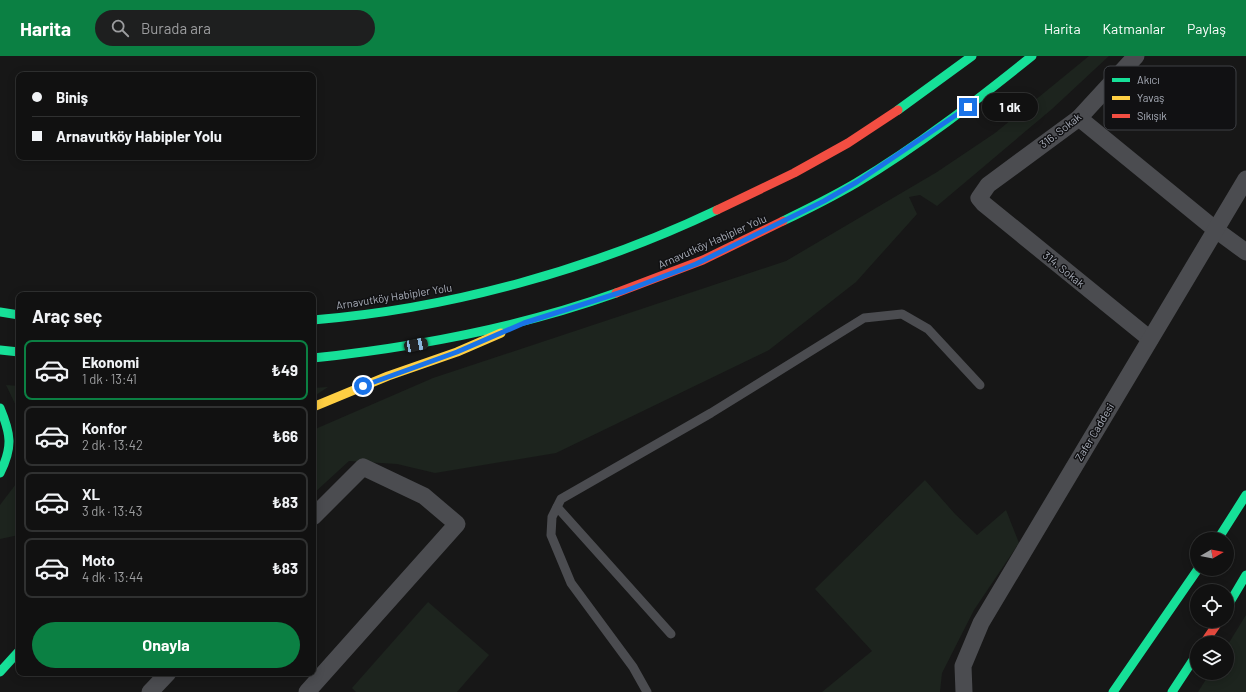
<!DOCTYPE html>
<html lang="tr">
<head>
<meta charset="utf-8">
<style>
  :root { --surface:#111; --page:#1e1f1f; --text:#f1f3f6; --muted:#9c9d9f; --line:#303131; --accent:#0b8043 }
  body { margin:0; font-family:Barlow,sans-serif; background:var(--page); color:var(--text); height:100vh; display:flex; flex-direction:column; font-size:15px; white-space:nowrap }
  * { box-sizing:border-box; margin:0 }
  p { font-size:13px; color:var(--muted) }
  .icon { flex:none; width:22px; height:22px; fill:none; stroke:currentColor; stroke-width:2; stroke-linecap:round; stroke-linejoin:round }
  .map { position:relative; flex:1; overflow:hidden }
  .side { position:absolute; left:16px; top:236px; width:300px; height:384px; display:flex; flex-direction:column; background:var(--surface); border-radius:8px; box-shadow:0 2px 10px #0003,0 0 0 1px var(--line) }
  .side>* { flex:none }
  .guide { position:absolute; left:16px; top:16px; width:300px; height:88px; border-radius:8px; box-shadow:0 2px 10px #0003,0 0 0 1px var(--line); display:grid; align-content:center; height:88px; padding:0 16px; background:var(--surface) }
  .needle { width:26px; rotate:80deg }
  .tools { position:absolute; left:1190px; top:476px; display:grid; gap:8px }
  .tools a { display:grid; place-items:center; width:44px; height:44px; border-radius:50%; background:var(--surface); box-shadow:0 2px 10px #0003,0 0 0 1px var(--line); font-size:20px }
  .end { position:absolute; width:18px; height:18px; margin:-9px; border:5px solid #1a73e8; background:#fff; box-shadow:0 0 0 2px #fff }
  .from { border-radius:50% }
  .bubble { position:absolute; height:28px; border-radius:14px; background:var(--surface); box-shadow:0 2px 10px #0003,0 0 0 1px var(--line); font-size:13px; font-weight:700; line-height:28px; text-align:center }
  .car { position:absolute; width:12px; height:24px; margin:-12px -6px; border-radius:5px; box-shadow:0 0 3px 1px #0007; background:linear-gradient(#222 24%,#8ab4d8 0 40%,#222 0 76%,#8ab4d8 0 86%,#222 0) }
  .guide b { display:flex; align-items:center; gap:14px; height:38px; font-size:15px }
  .guide b+b { border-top:1px solid var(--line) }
  .guide i { width:10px; height:10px; background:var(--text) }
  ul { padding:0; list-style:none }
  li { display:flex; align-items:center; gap:12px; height:60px; margin:0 8px 6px; padding:0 8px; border:2px solid var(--line); border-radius:8px }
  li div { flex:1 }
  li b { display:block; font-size:15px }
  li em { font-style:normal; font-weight:700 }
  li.selected { border-color:var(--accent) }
  li>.icon { width:36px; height:36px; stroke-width:1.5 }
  h2 { padding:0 16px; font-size:18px; line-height:48px }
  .button { display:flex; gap:8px; margin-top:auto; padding:8px 16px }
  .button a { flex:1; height:46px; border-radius:24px; background:var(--accent); color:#fff; font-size:16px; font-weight:700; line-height:46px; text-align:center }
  header { display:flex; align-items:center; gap:24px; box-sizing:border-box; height:56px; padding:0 20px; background:var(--accent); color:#fff }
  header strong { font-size:19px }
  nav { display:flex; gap:22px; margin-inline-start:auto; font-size:14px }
  .search { width:280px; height:36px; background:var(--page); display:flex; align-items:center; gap:10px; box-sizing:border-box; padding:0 14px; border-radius:22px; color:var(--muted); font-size:15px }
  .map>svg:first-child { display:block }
  .green { fill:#1d241e }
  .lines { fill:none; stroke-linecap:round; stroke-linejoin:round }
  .lane { stroke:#4b4c50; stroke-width:9 }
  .street { stroke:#4b4c50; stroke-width:17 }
  .fast { stroke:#16e098; stroke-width:9 }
  .slow { stroke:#ffcf43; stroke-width:9 }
  .jam { stroke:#f24e42; stroke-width:9 }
  .route { stroke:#1a73e8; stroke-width:5 }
  .labels { text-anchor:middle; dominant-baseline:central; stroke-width:3; stroke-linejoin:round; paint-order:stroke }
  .street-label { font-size:11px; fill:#a8adb8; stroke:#111113 }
  .key { fill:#111113; stroke:#3e4045; stroke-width:1 }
  .key-label { font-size:11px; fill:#a8adb8 }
</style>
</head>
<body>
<header>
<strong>Harita</strong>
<div class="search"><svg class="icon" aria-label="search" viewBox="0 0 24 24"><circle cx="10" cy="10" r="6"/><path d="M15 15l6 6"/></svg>Burada ara</div>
<nav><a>Harita</a><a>Katmanlar</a><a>Paylaş</a></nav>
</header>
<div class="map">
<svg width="1246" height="636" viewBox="0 0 1246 636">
  <rect width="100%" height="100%" fill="#171717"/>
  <g class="green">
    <path d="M1089,0H1109L1052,53L937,150L920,139L909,141L917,158L856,226L769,294L556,397L435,417L397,408L349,405L313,438V374L433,322L786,205L937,116L995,77Z"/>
    <path d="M6,329L19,330V356Z"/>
    <path d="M328,331L313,341V332Z"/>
    <path d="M19,424V479L0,483V449Z"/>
    <path d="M925,424L955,458L977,479L1006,454L1019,487L974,554L942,617L940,636H822L872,595L815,533Z"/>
    <path d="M428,546L489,599L457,636H356L352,632Z"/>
    <path d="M1246,559V636H1198L1210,617H1227V590Z"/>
  </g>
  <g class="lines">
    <g class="lane">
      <path d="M557,451L671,578"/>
      <path d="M647,636L633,611L571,527L551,479L552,461L561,443L711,357L864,262L902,258L928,273L980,329"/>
    </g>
    <g class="street">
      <path d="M1136,0L1079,62L988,129L979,142L984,148L1150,283"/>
      <path d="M1079,62L1216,174L1246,196"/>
      <path d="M150,636L168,617"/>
      <path d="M307,636L457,468L424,440L363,411L313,461"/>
      <path d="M964,636L963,610L981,567L1246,123"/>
    </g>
    <g class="fast">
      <path d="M898,54L972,0"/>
      <path d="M783,165C808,153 832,141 856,127C918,90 976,45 1032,0"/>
      <path d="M0,256L19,259"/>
      <path d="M313,264C450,253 593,213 717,154"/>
      <path d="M0,294L19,296"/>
      <path d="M313,302C416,291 518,272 616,237"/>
      <path d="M0,352C11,378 13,391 0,417"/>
      <path d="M1218,483L1246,439"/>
      <path d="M1227,551L1246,519"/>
      <path d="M0,616L19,595"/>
      <path d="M1113,636L1198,513"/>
      <path d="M1172,636L1197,598"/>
    </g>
    <path class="slow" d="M313,351L388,320L457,296L501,277"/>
    <g class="jam">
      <path d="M717,154L794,117L848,87L898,54"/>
      <path d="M616,237L703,204L783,165"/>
      <path d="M1204,587L1219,565"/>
    </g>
  </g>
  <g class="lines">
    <path class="route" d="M363,330L457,296L524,267L625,235L696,208L824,145L857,126L968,51"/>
  </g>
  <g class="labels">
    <g class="street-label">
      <text transform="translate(1060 74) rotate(-38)">316. Sokak</text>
      <text transform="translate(712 185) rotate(-24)">Arnavutköy Habipler Yolu</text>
      <text transform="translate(1064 213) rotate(39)">314. Sokak</text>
      <text transform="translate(394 240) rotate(-9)">Arnavutköy Habipler Yolu</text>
      <text transform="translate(1094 376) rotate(-59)">Zafer Caddesi</text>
    </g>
  </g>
  <rect x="1104" y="10" width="132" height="64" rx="6" class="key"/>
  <rect x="1112" y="22" width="18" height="4" fill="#16e098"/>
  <rect x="1112" y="40" width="18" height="4" fill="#ffcf43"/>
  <rect x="1112" y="58" width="18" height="4" fill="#f24e42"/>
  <g class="key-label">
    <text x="1137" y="28">Akıcı</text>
    <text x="1137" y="46">Yavaş</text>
    <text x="1137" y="64">Sıkışık</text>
  </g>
</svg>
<div class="tools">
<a><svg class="needle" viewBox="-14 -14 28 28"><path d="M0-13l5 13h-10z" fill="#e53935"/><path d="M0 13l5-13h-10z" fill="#9c9d9f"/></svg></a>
<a><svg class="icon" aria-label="locate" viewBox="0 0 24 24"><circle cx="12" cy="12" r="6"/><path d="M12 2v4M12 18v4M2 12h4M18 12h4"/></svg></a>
<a><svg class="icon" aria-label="layers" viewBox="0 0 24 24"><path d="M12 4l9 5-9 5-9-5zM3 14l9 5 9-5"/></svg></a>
</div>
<i class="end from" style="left:363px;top:330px"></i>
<i class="end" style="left:968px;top:51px"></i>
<div class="bubble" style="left:982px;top:37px;width:56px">1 dk</div>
<i class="car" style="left:416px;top:289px;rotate:79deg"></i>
<div class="guide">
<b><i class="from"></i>Biniş</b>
<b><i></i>Arnavutköy Habipler Yolu</b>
</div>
<section class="side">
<h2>Araç seç</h2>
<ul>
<li class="selected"><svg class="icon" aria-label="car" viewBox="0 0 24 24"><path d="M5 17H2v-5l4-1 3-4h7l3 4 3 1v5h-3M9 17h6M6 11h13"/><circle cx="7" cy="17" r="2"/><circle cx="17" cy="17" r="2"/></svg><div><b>Ekonomi</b><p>1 dk · 13:41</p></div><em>₺49</em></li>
<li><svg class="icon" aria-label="car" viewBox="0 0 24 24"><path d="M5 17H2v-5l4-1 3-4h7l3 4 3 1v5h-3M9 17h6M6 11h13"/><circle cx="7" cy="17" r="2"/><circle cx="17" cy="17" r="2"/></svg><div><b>Konfor</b><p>2 dk · 13:42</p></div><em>₺66</em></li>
<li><svg class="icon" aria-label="car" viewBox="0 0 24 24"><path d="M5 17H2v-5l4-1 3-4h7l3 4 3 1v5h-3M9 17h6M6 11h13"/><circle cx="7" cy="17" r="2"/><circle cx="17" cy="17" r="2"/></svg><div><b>XL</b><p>3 dk · 13:43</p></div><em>₺83</em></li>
<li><svg class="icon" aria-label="car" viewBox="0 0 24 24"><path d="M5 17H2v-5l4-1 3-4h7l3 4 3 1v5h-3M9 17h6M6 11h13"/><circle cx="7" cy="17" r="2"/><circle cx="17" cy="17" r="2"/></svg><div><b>Moto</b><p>4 dk · 13:44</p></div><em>₺83</em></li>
</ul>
<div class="button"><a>Onayla</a></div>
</section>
</div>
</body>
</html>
